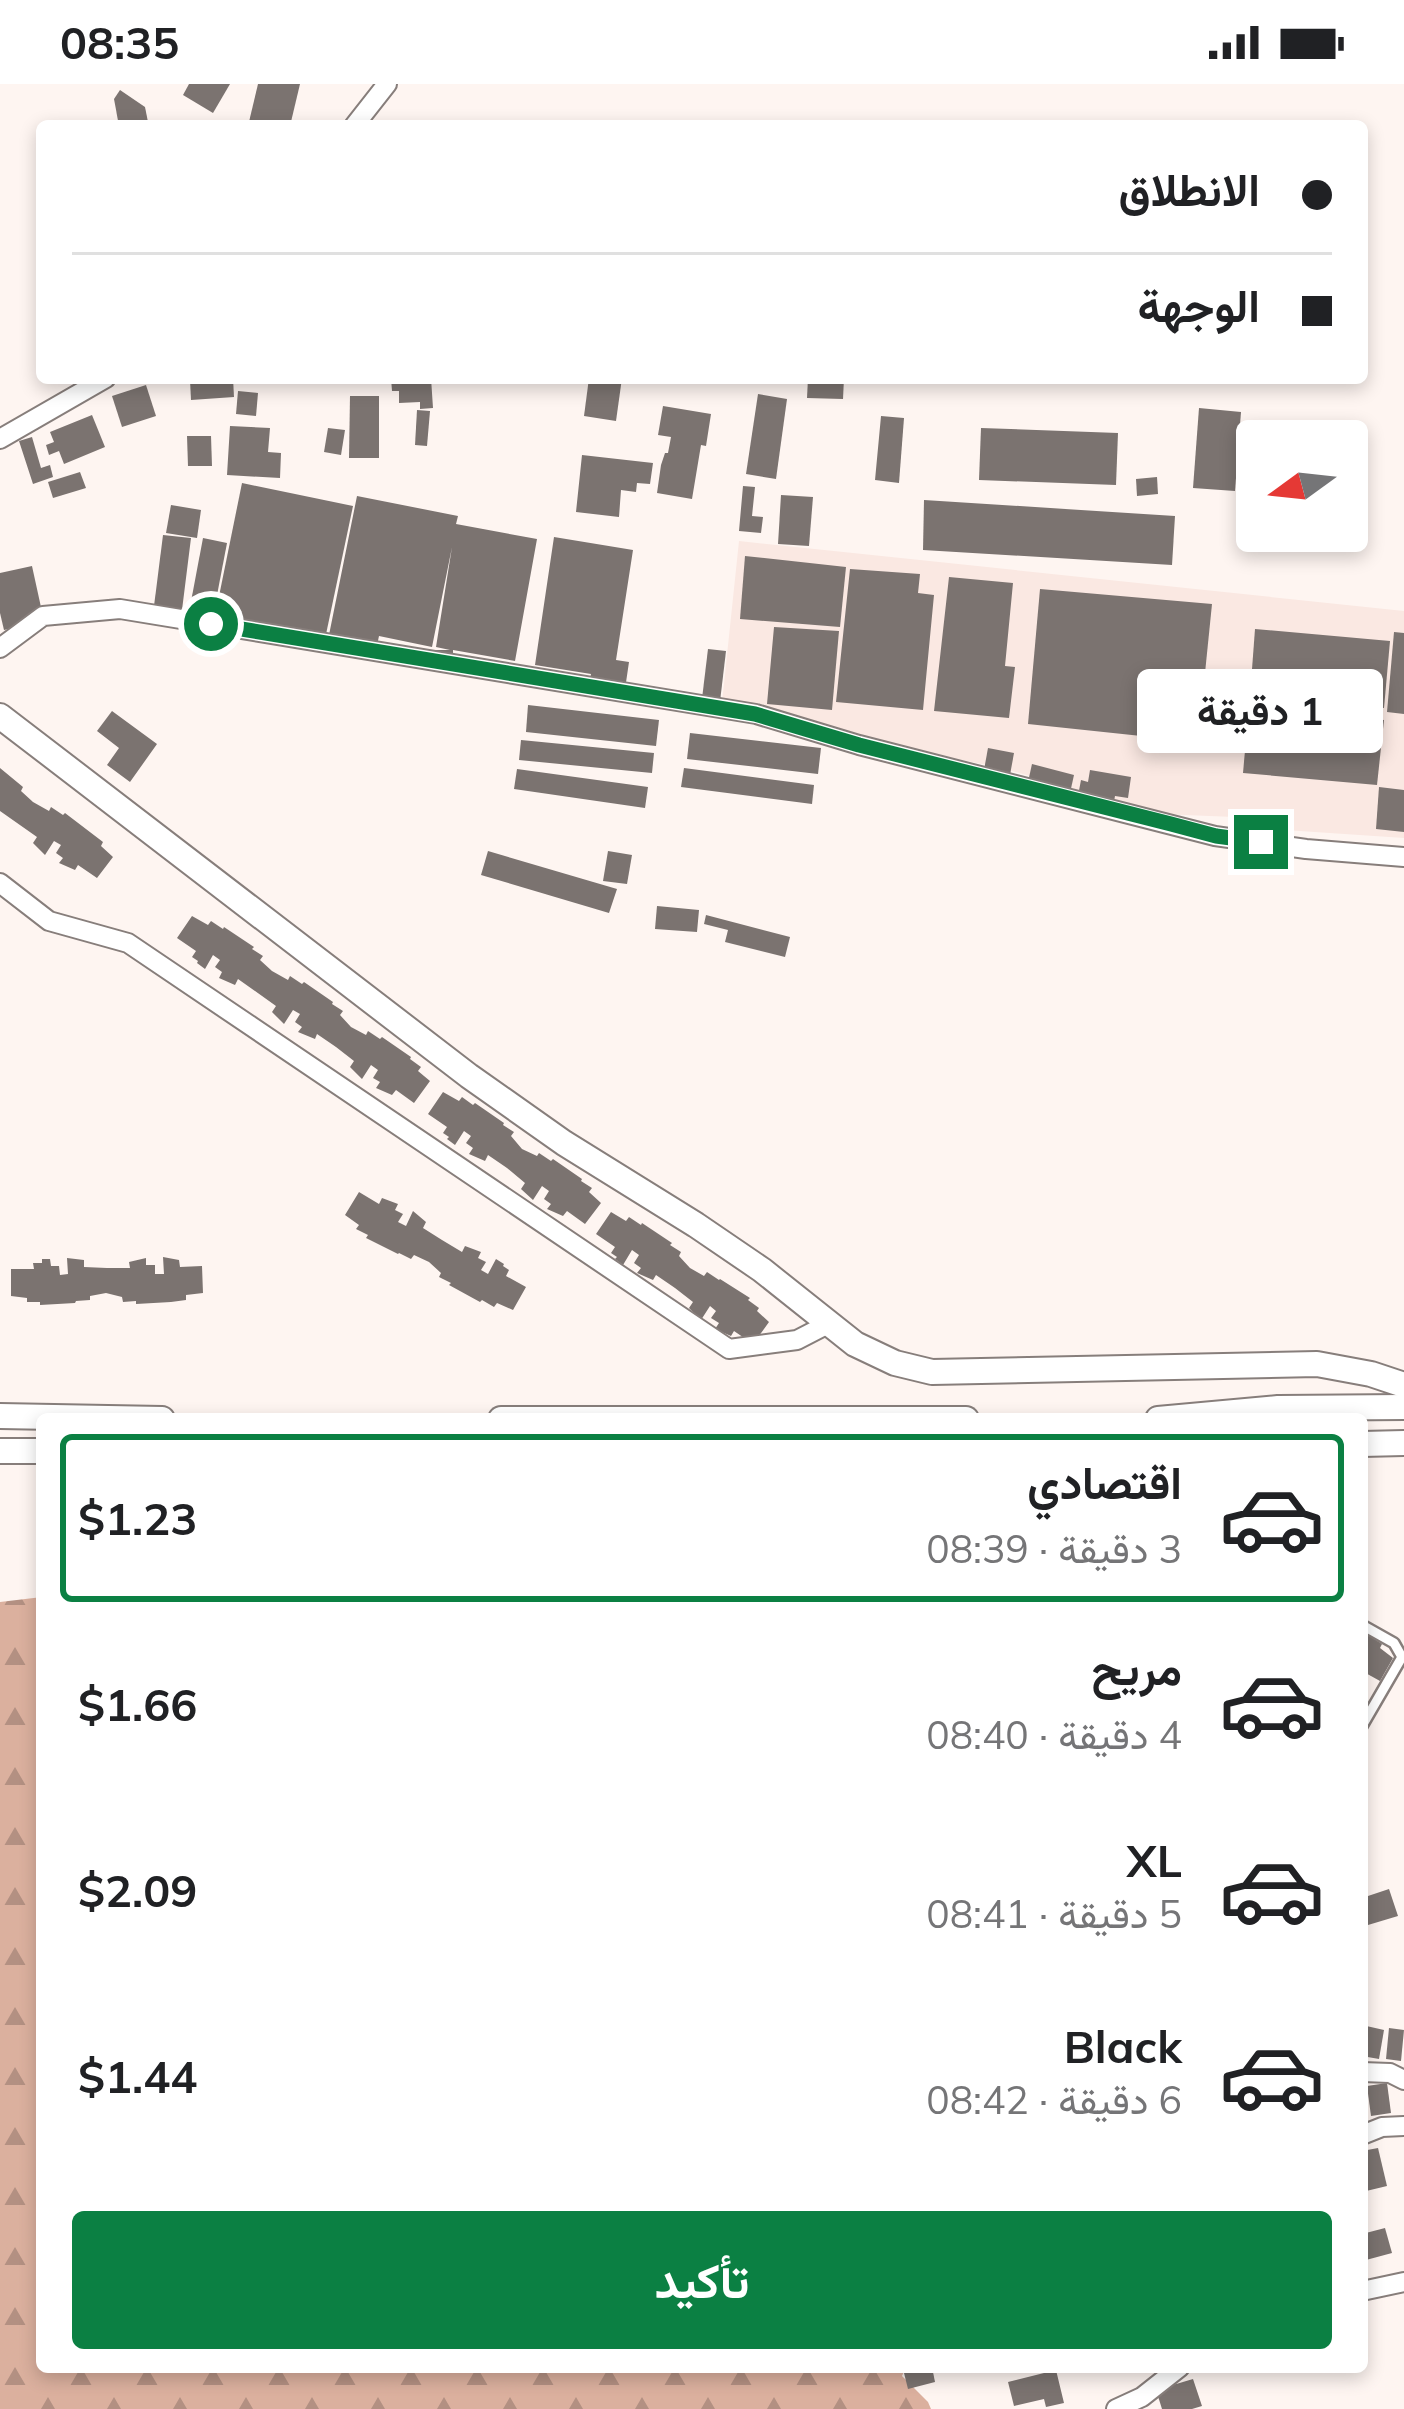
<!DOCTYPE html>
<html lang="ar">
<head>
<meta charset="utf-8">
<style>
  :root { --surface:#fff; --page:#f6f6f6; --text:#202124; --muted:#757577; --line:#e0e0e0; --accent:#0b8043 }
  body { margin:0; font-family:Mulish,Vazirmatn,sans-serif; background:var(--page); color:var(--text); direction:rtl; height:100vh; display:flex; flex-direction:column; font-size:45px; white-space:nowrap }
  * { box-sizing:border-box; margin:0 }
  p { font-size:39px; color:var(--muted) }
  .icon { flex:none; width:66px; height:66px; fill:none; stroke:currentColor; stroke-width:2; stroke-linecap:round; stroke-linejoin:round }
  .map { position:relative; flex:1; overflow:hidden; direction:ltr }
  .drawer { position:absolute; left:36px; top:1329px; width:1332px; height:960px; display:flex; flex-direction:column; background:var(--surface); border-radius:12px; box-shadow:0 6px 18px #0003; direction:rtl }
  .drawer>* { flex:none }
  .guide { position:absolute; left:36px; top:36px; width:1332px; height:264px; border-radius:12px; box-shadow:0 6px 18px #0003; direction:rtl; display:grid; align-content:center; height:264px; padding:0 36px; background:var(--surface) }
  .needle { width:78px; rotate:255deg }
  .tools { position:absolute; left:1236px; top:336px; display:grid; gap:24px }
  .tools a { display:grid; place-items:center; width:132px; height:132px; border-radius:12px; background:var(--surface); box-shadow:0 6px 18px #0003; font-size:60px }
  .end { position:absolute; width:54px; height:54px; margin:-27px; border:15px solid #0b8043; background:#fff; box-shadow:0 0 0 6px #fff }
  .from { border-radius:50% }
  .bubble { position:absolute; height:84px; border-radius:12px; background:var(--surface); box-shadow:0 6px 18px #0003; font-size:39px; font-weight:700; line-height:84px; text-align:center; direction:rtl }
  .guide b { display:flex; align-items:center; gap:42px; height:114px; font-size:45px }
  .guide b+b { border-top:3px solid var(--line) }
  .guide i { width:30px; height:30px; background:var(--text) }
  ul { padding:21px 0 0; list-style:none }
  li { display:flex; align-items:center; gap:36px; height:168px; margin:0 24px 18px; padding:0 12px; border:6px solid transparent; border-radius:12px }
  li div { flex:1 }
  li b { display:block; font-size:45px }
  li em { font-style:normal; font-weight:700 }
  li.on { border-color:var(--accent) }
  li>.icon { width:108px; height:108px; stroke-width:1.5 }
  .primary-button { display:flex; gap:24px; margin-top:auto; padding:24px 36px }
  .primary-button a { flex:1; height:138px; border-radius:12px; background:var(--accent); color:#fff; font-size:48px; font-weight:700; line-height:138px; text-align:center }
  .status { display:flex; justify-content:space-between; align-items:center; height:84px; padding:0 60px; background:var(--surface); direction:ltr }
  .status svg { height:33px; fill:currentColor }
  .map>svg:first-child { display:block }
  .built { fill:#fae8e2 }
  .forest { fill:url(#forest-firs) }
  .building { fill:#7b7370 }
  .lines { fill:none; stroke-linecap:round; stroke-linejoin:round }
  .lane-casing { stroke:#877e7b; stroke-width:14 }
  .street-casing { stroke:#877e7b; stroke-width:22 }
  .secondary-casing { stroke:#877e7b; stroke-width:28 }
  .lane { stroke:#fff; stroke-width:9 }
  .street { stroke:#fff; stroke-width:18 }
  .secondary { stroke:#fff; stroke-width:24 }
  .route { stroke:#0b8043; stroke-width:15 }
</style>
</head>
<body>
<div class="status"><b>08:35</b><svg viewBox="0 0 49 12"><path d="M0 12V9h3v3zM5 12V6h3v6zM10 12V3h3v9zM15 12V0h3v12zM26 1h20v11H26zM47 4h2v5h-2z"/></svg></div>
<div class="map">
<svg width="1404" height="2325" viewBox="0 0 1404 2325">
  <defs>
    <pattern id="forest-firs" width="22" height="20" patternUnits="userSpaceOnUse" patternTransform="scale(3)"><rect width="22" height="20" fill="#dbb09e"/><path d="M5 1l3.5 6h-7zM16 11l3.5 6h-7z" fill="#b39082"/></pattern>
  </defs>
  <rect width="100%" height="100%" fill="#fef5f1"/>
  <path class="built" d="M739,457L1404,527V754L1256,744L1258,734L1161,730L1002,684L721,628Z"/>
  <path class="forest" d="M42,1513V2283H906L902,2292L928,2318L931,2325H0V1518Z"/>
  <g class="building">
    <path d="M189,0H230L213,29L183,11Z"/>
    <path d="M258,0H300L290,42H248Z"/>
    <path d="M120,6L145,23L148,38L145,42H119L114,15Z"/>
    <path d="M210,294H233L234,313L191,316L190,296Z"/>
    <path d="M391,294H431L433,324L420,325V318L399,319V307H392Z"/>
    <path d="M589,294H622L616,337L584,332Z"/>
    <path d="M808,294H844L843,315L807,314Z"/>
    <path d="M146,301L156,332L122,343L112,312Z"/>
    <path d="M238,307L258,309L256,332L236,330Z"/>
    <path d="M758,310L787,315L776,395L746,390Z"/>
    <path d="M350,312H379V374H349Z"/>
    <path d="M663,322L711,330L706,362L701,361L692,415L657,409L661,381L665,369H668L671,353L658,351Z"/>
    <path d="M1199,324L1241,328L1235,407L1193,404Z"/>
    <path d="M417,326L430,327L427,362L415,361Z"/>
    <path d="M92,331L105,363L64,380L59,367L49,371L46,361L54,358L50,348Z"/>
    <path d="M881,332L904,334L899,399L875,396Z"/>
    <path d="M230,342L270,344L268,368L281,369L280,394L227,391Z"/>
    <path d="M328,344L345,346L341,371L324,368Z"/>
    <path d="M981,344L1118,349L1116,401L979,396Z"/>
    <path d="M187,352H211L212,382H188Z"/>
    <path d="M32,353L41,384L50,381L53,393L33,400L19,357Z"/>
    <path d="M582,371L653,379L650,400L637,399L636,408L621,406L619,433L576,428Z"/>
    <path d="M80,388L86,404L53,414L48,398Z"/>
    <path d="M1157,393L1158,410L1137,412L1136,395Z"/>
    <path d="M242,399L353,422L325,555L215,532Z"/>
    <path d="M743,402L755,403L752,432L763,433L761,449L739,447Z"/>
    <path d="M781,411L813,413L809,462L778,460Z"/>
    <path d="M357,412L458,432L456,440L537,455L515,577L453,566V578H430V566H450L436,563L452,463L432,563L379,552L376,566L328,556Z"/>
    <path d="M924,416L1175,432L1172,481L923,466Z"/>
    <path d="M171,421L201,426L197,454L166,449Z"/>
    <path d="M163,451L191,454L181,534L153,530Z"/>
    <path d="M554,453L633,466L616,576L629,578L624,612L588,606L591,590L535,581Z"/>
    <path d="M203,454L227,459L213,532L189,528Z"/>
    <path d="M745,472L846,483L840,543L740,535Z"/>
    <path d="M32,482L44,537L4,546L0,529V489Z"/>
    <path d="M850,485L920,490L918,509L934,511L923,626L836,618Z"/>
    <path d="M949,493L1013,499L1005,582L1015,583L1009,634L934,627Z"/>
    <path d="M1040,505L1212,520L1198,658L1028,640Z"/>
    <path d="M774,543L839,547L832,626L767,620Z"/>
    <path d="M1255,545L1390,557L1384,624L1250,612Z"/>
    <path d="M1394,548L1404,549V630L1387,628Z"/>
    <path d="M708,565L726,567L719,626L701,623Z"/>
    <path d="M528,621L659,636L656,662L526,648Z"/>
    <path d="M1249,622L1384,636L1377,701L1243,689Z"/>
    <path d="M112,627L157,660L130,698L107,681L119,664L97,647Z"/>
    <path d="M690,649L821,664L818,690L687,675Z"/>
    <path d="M521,656L654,669L652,689L519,676Z"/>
    <path d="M988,664L1014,669L1010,691L984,686Z"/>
    <path d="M1032,680L1074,691L1070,709L1028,698Z"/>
    <path d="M0,684L23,703L21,707L33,718L49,727L51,723L63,731L65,729L103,758L101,762L113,773L97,794L78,781L75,786L59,779L63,774L56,769L61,761L54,757L45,771L33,759L37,753L0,727Z"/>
    <path d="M684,684L814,701L812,720L681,703Z"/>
    <path d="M517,685L648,703L645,724L514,705Z"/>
    <path d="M1090,686L1131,693L1128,714L1115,712L1113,723L1077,717L1081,696L1088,698Z"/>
    <path d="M1379,703L1404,706V748L1376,745Z"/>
    <path d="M488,767L617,805L609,829L481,791Z"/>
    <path d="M608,767L632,771L627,800L603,797Z"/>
    <path d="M657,822L699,826L697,848L655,845Z"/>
    <path d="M706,831L790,853L785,873L725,858L728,846L704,840Z"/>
    <path d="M192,832L208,841L211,837L223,845L224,843L254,863L252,865L263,872L260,876L272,887L288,896L290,892L302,900L304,898L333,918L332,920L343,927L340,931L351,943L366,951L368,947L380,955L382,953L411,973L410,975L421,983L418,987L430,997L414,1019L396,1006L392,1011L376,1004L380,998L373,994L378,986L371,981L362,995L350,983L354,977L336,963L317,950L315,955L298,948L302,943L295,938L300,930L293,926L284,940L272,928L276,922L238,895L235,901L219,894L222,888L215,883L220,876L213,871L205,885L197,879L198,877L192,873L196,867L177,854Z"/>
    <path d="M443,1008L459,1017L462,1013L473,1021L475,1019L504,1039L503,1041L514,1048L511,1052L522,1065L537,1072L539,1069L551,1077L553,1075L582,1095L581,1097L592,1104L589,1108L601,1119L585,1140L567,1127L563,1132L547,1125L551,1120L544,1115L549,1107L542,1102L533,1116L521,1105L525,1099L507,1084L488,1071L485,1077L469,1070L473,1064L466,1059L471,1052L464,1047L455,1061L447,1055L449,1053L443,1049L447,1043L428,1030Z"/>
    <path d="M359,1108L379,1120L382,1114L398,1120L395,1126L403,1130L398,1138L406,1142L413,1127L426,1138L423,1144L442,1156L462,1168L465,1162L481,1168L478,1174L486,1178L481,1186L488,1190L496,1175L504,1180L503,1182L509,1186L506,1192L526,1203L513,1226L497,1219L494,1223L482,1216L480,1218L449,1201L451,1199L439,1193L441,1189L429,1178L414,1171L411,1175L399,1169L398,1170L366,1154L368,1151L356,1145L359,1141L345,1131Z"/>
    <path d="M611,1128L626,1137L629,1133L641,1141L642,1139L672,1159L670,1161L681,1168L679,1172L690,1184L704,1192L707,1188L719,1196L720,1195L750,1214L748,1216L759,1224L757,1227L769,1238L753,1260L734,1247L731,1252L715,1245L719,1239L711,1234L716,1227L710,1222L701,1236L689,1224L693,1218L675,1204L656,1191L653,1196L637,1189L641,1184L634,1179L639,1171L632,1166L623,1181L615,1175L617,1173L611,1169L615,1163L596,1150Z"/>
    <path d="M163,1173L179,1176L180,1183L202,1182L203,1209L186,1211V1216L171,1218L136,1220V1217L123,1218L122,1213L106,1209L90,1212V1216L76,1217L75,1219L40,1221V1218H27V1214L11,1212V1185H34L33,1179H42V1175H50L51,1182H59L60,1191L68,1190L67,1174L84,1176V1183L107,1184H130L129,1178L146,1174V1181H155V1190H164Z"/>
    <path d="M1362,1547L1382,1560L1380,1564L1393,1574L1380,1597L1362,1587Z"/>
    <path d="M1389,1805L1398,1832L1368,1841L1362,1814Z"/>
    <path d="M1362,1941L1384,1946L1379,1975L1362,1972Z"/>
    <path d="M1389,1944L1404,1946L1401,1977L1386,1975Z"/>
    <path d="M1387,1999L1391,2029L1371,2032L1367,2002Z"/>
    <path d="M1378,2064L1387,2102L1362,2108V2067Z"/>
    <path d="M1385,2144L1392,2169L1366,2176L1362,2150Z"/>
    <path d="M927,2283H932L935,2298L908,2305L904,2289Z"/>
    <path d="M1056,2286L1064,2319L1046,2323L1044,2315L1014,2322L1008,2298Z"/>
    <path d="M1193,2295L1202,2322L1192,2325H1162L1156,2306Z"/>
  </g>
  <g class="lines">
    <defs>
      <path id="lane" d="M1362,1541L1394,1559L1402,1573L1362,1642"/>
      <g id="street">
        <path d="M354,42L387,0"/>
        <path d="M0,355L106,294"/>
        <path d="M0,564L43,532L120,525L756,630L859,661L1215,752L1306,765L1404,773"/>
        <path d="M0,799L49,837L128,859L729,1265L797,1256L828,1240"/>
        <path d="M1362,1988L1390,1989L1404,1996"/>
        <path d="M1362,2051L1382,2043L1404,2042"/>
        <path d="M1362,2207L1404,2198"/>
        <path d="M1116,2325L1142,2313L1180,2283"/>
      </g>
      <g id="secondary">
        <path d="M0,632L469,992L564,1059L696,1141L762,1186L855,1260L895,1279L932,1288L1317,1280L1371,1290L1404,1301"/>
        <path d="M0,1332L162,1335"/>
        <path d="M501,1335H966"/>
        <path d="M1158,1335L1278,1324L1404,1323"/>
        <path d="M1362,1360L1404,1359"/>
        <path d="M0,1367H42"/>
      </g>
    </defs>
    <use href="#lane" class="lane-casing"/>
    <use href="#street" class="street-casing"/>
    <use href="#secondary" class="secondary-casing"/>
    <use href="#lane" class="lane"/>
    <use href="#street" class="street"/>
    <use href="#secondary" class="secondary"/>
  </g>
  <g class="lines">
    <path class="route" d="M211,540L755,630L859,661L1171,740L1216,752L1261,758"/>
  </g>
</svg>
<div class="tools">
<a><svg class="needle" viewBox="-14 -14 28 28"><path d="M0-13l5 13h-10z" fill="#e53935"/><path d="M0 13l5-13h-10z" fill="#757577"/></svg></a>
</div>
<i class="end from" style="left:211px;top:540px"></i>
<i class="end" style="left:1261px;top:758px"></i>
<div class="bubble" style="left:1137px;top:585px;width:246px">1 دقيقة</div>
<div class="guide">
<b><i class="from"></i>الانطلاق</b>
<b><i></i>الوجهة</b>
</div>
<section class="drawer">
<ul>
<li class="on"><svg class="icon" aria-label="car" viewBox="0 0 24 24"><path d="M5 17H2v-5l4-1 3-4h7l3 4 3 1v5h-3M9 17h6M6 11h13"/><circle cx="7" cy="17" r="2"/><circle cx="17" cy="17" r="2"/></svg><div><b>اقتصادي</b><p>3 دقيقة · 08:39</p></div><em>$1.23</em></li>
<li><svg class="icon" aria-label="car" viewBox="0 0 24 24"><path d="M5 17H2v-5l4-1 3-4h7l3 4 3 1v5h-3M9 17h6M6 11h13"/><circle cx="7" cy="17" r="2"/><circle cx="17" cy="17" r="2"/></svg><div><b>مريح</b><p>4 دقيقة · 08:40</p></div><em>$1.66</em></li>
<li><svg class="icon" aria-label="car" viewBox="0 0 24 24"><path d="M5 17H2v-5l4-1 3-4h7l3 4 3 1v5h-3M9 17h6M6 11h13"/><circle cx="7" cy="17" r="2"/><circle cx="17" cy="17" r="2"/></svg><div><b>XL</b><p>5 دقيقة · 08:41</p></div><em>$2.09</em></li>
<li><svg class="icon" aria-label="car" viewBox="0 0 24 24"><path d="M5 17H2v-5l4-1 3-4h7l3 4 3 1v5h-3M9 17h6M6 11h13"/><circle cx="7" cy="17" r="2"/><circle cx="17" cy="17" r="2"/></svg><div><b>Black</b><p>6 دقيقة · 08:42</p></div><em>$1.44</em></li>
</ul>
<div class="primary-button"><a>تأكيد</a></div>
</section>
</div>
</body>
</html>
